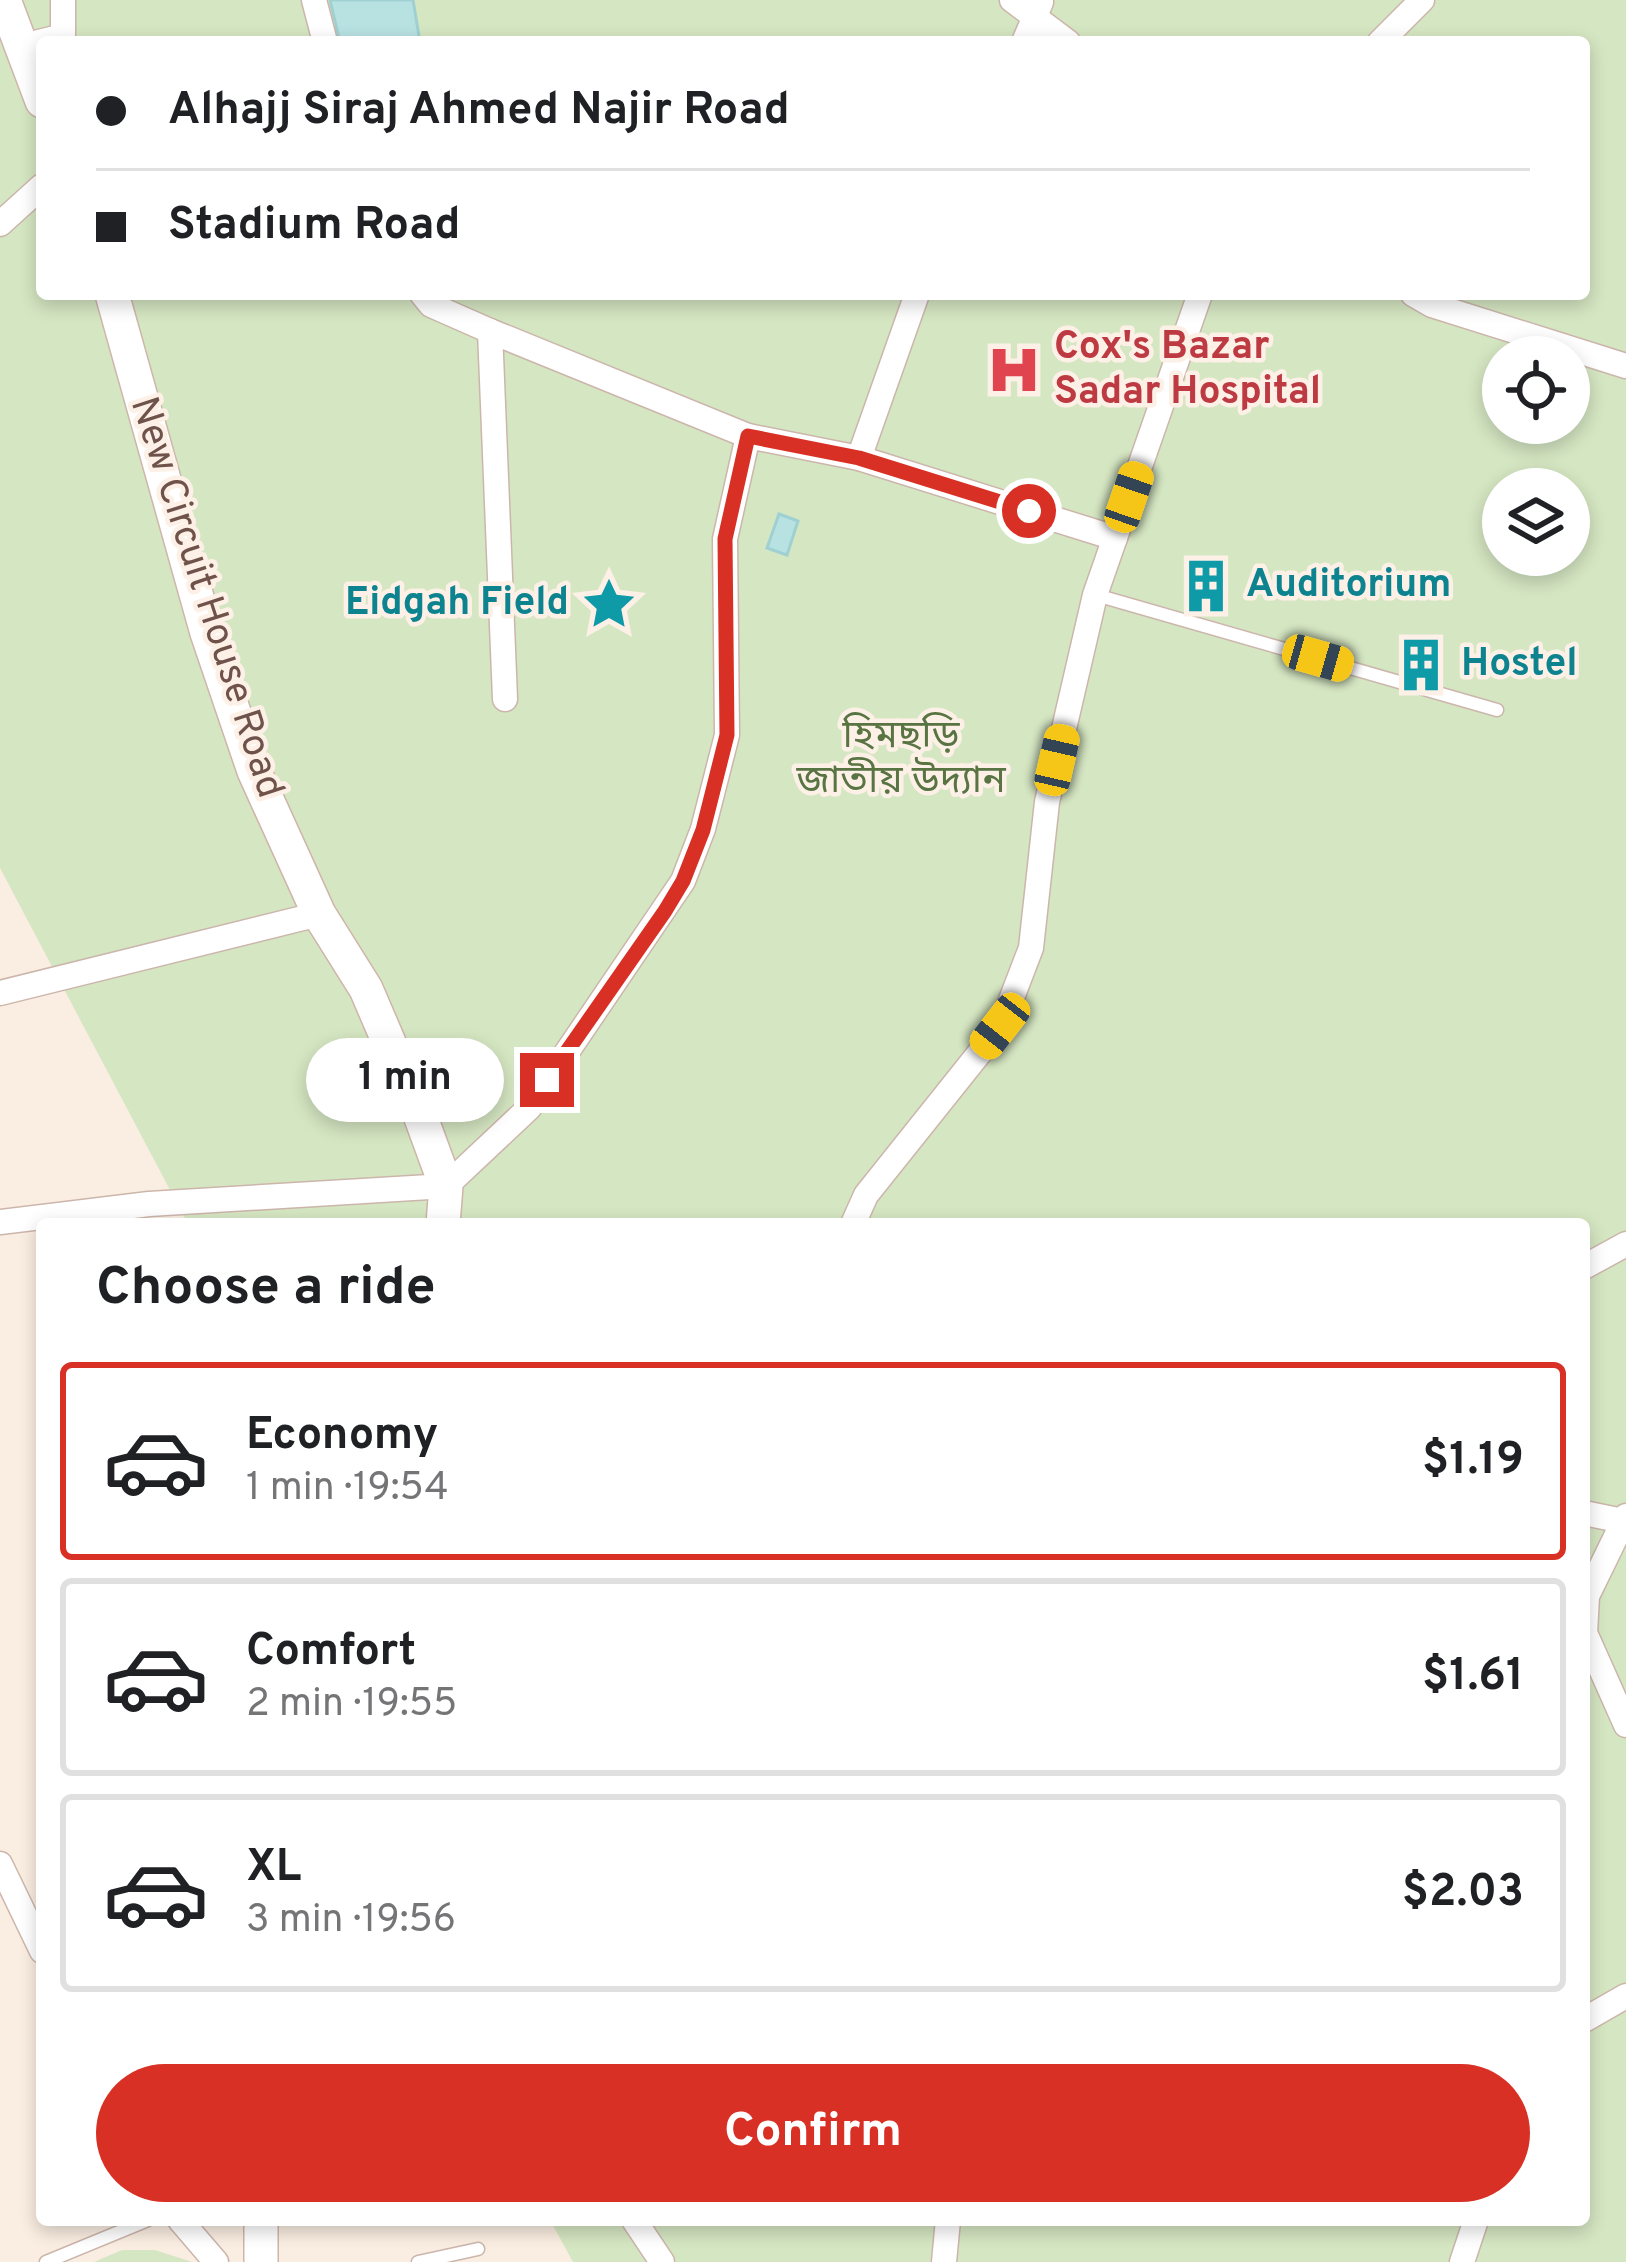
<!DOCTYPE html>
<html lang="en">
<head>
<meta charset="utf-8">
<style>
  :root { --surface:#fff; --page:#f6f6f6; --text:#202124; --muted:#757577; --line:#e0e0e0; --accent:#d93025 }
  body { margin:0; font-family:Overpass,"Noto Sans Bengali",sans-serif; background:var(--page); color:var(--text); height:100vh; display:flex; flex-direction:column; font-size:45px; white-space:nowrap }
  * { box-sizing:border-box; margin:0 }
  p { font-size:39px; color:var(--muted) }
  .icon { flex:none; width:66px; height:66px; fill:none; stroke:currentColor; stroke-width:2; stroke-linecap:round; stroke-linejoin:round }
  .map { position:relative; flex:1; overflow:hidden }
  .sheet { position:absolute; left:36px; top:1218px; width:1554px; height:1008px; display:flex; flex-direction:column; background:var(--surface); border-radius:12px; box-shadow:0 6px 18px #0003 }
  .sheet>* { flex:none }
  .top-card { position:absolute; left:36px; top:36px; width:1554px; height:264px; border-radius:12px; box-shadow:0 6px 18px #0003; display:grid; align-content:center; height:264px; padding:0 60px; background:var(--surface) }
  .fabs { position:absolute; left:1482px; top:336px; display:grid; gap:24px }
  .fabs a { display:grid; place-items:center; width:108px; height:108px; border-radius:50%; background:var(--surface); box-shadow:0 6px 18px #0003; font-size:60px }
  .end { position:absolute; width:54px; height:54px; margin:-27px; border:15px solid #d93025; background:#fff; box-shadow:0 0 0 6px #fff }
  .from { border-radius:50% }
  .bubble { position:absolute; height:84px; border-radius:42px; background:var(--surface); box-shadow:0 6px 18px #0003; font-size:39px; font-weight:700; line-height:84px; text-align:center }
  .car { position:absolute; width:36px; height:72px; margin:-36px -18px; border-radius:15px; box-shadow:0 0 9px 3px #0007; background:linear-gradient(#f5c518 24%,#345 0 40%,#f5c518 0 76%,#345 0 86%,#f5c518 0) }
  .top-card b { display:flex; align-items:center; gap:42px; height:114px; font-size:45px }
  .top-card b+b { border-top:3px solid var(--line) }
  .top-card i { width:30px; height:30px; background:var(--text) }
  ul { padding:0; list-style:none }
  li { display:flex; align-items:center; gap:36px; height:198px; margin:0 24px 18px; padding:0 36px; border:6px solid var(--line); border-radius:12px }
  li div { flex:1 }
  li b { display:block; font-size:45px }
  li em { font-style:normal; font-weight:700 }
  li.current { border-color:var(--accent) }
  li>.icon { width:108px; height:108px; stroke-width:1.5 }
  h2 { padding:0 60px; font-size:54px; line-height:144px }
  .primary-button { display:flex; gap:24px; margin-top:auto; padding:24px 60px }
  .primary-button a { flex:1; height:138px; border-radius:72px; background:var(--accent); color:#fff; font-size:48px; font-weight:700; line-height:138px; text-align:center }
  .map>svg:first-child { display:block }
  .green { fill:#d5e6c2; fill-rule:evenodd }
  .water { fill:#b8e1e1; stroke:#9fd1d2; stroke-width:3 }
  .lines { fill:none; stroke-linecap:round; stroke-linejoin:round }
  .lane-casing { stroke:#ccb6ac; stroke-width:15 }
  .street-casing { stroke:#ccb6ac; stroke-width:27 }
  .secondary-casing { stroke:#cfb5aa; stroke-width:36 }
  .lane { stroke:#fff; stroke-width:12 }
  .street { stroke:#fff; stroke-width:24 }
  .secondary { stroke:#fff; stroke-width:33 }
  .route { stroke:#d93025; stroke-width:15 }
  .labels { text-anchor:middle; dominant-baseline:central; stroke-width:9; stroke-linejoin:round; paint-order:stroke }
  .health-label { font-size:39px; font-weight:bold; fill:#be3a42; stroke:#fdf1e7; text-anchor:start }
  .culture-label { font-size:39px; font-weight:bold; fill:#0d838f; stroke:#fdf1e7; text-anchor:start }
  .street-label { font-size:39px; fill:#6f524a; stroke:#fdf1e7 }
  .park-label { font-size:39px; fill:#597443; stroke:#fdf1e7 }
</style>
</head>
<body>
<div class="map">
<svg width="1626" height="2262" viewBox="0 0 1626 2262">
  <rect width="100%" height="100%" fill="#faede1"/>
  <g class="green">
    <path d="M0,0H1626V2262H573L550,2220H1584V1224H188L0,868ZM42,42H1584V294H42ZM1503,357H1569V423H1503ZM1503,489H1569V555H1503Z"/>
    <path d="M122,2250H155L192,2262H94Z"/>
  </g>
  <g class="water">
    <path d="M330,0H413L420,42H340Z"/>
    <path d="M779,514L798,521L787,555L767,548Z"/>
  </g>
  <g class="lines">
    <defs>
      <g id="lane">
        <path d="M1096,595L1497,710"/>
        <path d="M46,2262L148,2220"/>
        <path d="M418,2262L478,2249"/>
      </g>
      <g id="street">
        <path d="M314,0L325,42"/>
        <path d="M1012,0L1068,42"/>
        <path d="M1024,42L1041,2"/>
        <path d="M1380,42L1422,0"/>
        <path d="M23,46L63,36V0"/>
        <path d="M0,224L42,186"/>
        <path d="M422,294L431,305L490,331L748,436L859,458L1115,538"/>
        <path d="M1413,294L1432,305L1626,366"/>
        <path d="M490,331L505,699"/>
        <path d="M859,458L917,294"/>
        <path d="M0,993L319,914"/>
        <path d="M446,1186L529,1108L683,881L703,829L727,735L725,539L748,436"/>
        <path d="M0,1222L149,1204L446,1186"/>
        <path d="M853,1224L866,1195L1001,1026L1031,948L1047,802L1095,595L1200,294"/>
        <path d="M1584,1267L1626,1244"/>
        <path d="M1584,1513L1623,1521"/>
        <path d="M1626,1516L1587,1596L1585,1633L1626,1725"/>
        <path d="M0,1864L42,1951"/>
        <path d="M1584,2020L1626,1996"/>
        <path d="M180,2220L216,2262"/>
        <path d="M634,2220L662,2262"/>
        <path d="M944,2262L948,2220"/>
        <path d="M1462,2262L1476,2220"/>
      </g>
      <g id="secondary">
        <path d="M4,0L42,101"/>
        <path d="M112,294L207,633L254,771L319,914L366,989L420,1115L446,1186L443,1224"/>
        <path d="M261,2220V2262"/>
      </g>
    </defs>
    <use href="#lane" class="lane-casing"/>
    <use href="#street" class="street-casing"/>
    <use href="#secondary" class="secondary-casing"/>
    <use href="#lane" class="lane"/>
    <use href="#street" class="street"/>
    <use href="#secondary" class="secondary"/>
  </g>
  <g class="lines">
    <path class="route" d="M547,1080L665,911L683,881L703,830L727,735L725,539L748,436L859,458L1029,511"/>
  </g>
  <defs>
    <symbol id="hospital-bare" viewBox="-9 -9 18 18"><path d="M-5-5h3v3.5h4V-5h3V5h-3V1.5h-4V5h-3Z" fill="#e0444e" stroke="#fdf1e7" stroke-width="2.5" paint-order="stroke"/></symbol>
    <symbol id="building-bare" viewBox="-9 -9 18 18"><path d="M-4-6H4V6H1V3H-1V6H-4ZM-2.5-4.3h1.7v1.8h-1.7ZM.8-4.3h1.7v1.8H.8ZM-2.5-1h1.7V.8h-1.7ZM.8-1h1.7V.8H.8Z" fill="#0f9aa8" stroke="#fdf1e7" stroke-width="2.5" paint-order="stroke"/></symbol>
    <symbol id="sight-bare" viewBox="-9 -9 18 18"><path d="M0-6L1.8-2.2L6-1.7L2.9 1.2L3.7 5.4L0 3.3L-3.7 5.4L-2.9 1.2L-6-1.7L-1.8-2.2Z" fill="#0f9aa8" stroke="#fdf1e7" stroke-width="2.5" paint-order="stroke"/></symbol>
  </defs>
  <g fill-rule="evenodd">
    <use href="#hospital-bare" x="976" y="332" width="76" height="76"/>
    <use href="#building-bare" x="1168" y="548" width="76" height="76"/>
    <use href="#sight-bare" x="571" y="566" width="76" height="76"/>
    <use href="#building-bare" x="1383" y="627" width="76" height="76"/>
  </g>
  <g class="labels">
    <g class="health-label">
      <text x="1054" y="348">Cox's Bazar<tspan x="1054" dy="45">Sadar Hospital</tspan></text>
    </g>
    <g class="culture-label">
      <text x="1246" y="586">Auditorium</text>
      <text x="569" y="604" text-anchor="end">Eidgah Field</text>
      <text x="1461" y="665">Hostel</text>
    </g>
    <g class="street-label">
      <text transform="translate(205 598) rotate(72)">New Circuit House Road</text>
    </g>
    <g class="park-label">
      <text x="901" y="737">হিমছড়ি<tspan x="901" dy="45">জাতীয় উদ্যান</tspan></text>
    </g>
  </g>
</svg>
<div class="fabs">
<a><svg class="icon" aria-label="locate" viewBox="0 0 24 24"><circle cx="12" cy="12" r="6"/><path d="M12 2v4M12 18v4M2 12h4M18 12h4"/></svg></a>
<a><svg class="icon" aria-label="layers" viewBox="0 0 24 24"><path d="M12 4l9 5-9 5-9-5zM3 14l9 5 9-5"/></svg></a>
</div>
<i class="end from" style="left:1029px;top:511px"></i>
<i class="end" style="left:547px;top:1080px"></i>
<div class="bubble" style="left:306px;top:1038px;width:198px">1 min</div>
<i class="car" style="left:1129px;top:497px;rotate:19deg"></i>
<i class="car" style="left:1318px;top:658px;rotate:106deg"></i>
<i class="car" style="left:1057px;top:760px;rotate:13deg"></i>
<i class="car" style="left:1000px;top:1026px;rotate:218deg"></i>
<div class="top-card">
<b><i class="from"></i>Alhajj Siraj Ahmed Najir Road</b>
<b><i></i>Stadium Road</b>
</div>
<section class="sheet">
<h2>Choose a ride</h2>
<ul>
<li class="current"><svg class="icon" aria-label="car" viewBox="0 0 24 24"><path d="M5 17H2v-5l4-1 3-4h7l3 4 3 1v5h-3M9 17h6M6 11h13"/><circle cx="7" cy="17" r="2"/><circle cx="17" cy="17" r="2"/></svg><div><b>Economy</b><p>1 min · 19:54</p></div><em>$1.19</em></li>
<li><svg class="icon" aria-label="car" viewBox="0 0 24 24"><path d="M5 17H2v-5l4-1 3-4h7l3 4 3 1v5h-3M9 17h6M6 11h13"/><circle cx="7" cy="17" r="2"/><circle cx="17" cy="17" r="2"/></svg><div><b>Comfort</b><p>2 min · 19:55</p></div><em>$1.61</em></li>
<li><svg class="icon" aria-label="car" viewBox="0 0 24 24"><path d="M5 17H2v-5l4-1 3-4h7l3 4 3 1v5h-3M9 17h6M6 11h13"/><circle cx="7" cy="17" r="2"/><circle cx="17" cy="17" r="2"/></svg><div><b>XL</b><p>3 min · 19:56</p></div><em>$2.03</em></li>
</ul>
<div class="primary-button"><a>Confirm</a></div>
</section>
</div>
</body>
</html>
